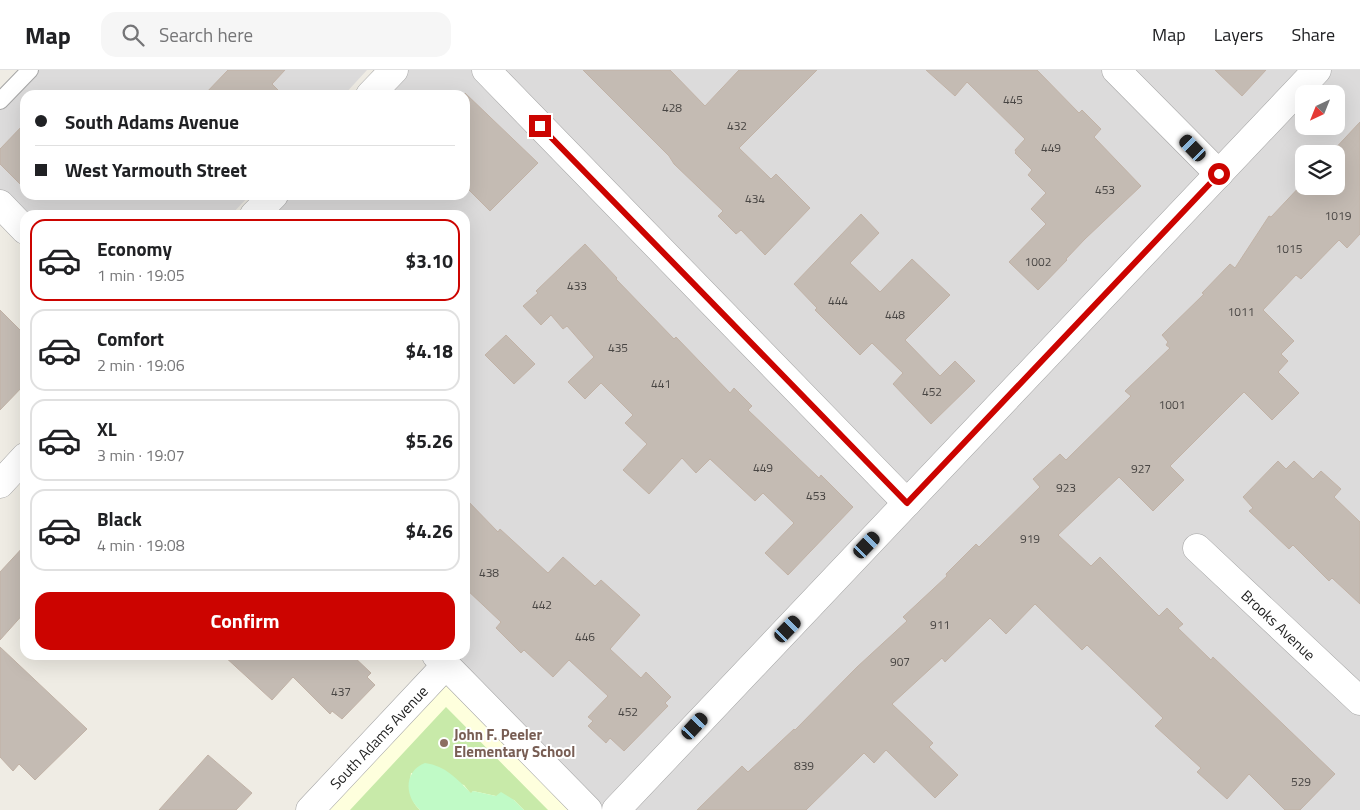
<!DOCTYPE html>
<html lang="en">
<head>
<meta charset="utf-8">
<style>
  :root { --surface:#fff; --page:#f6f6f6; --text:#202124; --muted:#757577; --line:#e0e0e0; --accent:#cc0400 }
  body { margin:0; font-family:"Titillium Web",sans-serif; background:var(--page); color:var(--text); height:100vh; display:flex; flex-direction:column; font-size:19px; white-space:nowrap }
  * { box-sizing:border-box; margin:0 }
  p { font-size:16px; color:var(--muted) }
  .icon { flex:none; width:28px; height:28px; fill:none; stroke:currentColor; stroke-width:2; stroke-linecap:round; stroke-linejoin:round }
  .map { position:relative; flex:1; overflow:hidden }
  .details { position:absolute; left:20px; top:140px; width:450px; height:450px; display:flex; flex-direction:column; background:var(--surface); border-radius:15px; box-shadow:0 5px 20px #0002 }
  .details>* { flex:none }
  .guide { position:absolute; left:20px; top:20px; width:450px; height:110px; border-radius:15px; box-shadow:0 5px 20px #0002; display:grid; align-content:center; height:110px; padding:0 15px; background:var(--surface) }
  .needle { width:32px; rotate:223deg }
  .fabs { position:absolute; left:1295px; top:15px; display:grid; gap:10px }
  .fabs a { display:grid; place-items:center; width:50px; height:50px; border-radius:10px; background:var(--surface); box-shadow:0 5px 20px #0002; font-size:25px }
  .end { position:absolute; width:22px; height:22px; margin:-11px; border:6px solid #cc0400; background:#fff; box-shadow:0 0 0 2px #fff }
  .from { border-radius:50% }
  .car { position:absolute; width:15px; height:30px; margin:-15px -8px; border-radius:6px; box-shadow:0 0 4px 1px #0007; background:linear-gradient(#222 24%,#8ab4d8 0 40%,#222 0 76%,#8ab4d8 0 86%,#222 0) }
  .guide b { display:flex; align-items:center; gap:18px; height:48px; font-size:19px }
  .guide b+b { border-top:1px solid var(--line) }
  .guide i { width:12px; height:12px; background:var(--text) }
  ul { padding:9px 0 0; list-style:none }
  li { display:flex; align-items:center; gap:15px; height:82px; margin:0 10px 8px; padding:0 5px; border:2px solid var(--line); border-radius:15px }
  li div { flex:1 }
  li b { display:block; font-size:19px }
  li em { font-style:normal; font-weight:700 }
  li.on { border-color:var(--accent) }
  li>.icon { width:45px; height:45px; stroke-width:1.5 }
  .action { display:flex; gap:10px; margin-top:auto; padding:10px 15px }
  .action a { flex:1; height:58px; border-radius:15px; background:var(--accent); color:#fff; font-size:20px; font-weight:700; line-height:58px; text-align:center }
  header { display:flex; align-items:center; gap:30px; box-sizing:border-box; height:70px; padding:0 25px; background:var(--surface); border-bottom:1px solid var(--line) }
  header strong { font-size:24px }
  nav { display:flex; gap:28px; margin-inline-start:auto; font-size:18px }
  .search { width:350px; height:45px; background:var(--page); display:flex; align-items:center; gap:12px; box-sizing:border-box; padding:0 18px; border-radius:15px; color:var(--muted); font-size:19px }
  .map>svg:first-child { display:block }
  .residential { fill:#dcdbdb; fill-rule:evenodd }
  .education { fill:#feffdd }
  .grass { fill:#c8eaa9 }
  .park { fill:#c0fac6 }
  .building { fill:#c4bbb3; stroke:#c1b2a6 }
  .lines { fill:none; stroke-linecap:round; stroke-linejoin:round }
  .lane-casing { stroke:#a5a5a5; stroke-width:18 }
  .street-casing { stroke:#a5a5a5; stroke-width:29 }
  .lane { stroke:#fff; stroke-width:16 }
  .street { stroke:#fff; stroke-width:28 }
  .route { stroke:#cc0400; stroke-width:6 }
  .education-dot { fill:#8d6e63; stroke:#fff; stroke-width:2 }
  .labels { text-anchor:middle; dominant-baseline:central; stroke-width:4; stroke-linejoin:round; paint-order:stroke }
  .number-label { font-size:12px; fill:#484543 }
  .street-label { font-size:15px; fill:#1e1e1e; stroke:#fff }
  .education-label { font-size:15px; font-weight:bold; fill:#785e54; stroke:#fff; text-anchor:start }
</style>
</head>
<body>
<header>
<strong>Map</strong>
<div class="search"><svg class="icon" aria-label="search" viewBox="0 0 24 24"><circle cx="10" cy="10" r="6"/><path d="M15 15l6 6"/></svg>Search here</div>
<nav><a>Map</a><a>Layers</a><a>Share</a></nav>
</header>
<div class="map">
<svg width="1360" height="740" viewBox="0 0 1360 740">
  <rect width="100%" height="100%" fill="#efece4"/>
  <g class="residential">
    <path d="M33,0H367L344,25H25V125H250L231,145L0,146V35Z"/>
    <path d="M388,0H1360V740H587L430,585H465V145H245L265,125H465V25H364ZM1304,24H1336V56H1304ZM1304,84H1336V116H1304Z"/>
  </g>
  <path class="education" d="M443,606L573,740H317Z"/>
  <path class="grass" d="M446,637L548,740H524L514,730L473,721L471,724L464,715L411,703C409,717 409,730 420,740H350Z"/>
  <path class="park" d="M425,693C446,696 457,709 471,723L473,721L496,726L501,722L514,730L524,740H420C404,726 404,701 425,693Z"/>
  <g class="building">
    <path d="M228,0H285L272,14L283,25H204Z"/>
    <path d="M583,0H670L705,36L739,0H817L739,78L771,109L776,104L810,138L765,185L741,160L736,164L718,146L723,141L674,94L669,86Z"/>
    <path d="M926,0H1037L1079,43L1082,40L1101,59L1094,67L1141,116L1085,169L1066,189L1067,190L1038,220L1009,192L1046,154L1031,139L1046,123L1028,105L1032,100L1015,83L1016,82L1015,80L1025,69L967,12L955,26Z"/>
    <path d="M1215,0H1266L1242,26Z"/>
    <path d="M465,23L538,93L490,141L465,116Z"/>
    <path d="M1360,52V164L1347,178L1339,170L1301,209L1296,205L1263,240L1294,271L1281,284L1288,291L1278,302L1299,323L1272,350L1244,322L1170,396L1184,410L1153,441L1119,407L1058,465L1091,496L1100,487L1159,546L1167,538L1183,554L1178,558L1211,590L1213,587L1335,704L1300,740H1285L1249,704L1227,729L1197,702L1201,698L1155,656L1163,648L1087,575L1082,580L1035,534L1006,564L990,548L945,592L942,588L892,634L933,673L929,677L958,705L935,728L886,680L874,693L864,683L806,740H697L742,696L748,702L794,659L795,660L857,597L907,551L903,547L947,506L946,504L976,474L979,477L1040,417L1033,409L1060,384L1066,390L1131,326L1125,321L1170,278L1166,275L1168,272L1162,265L1204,224L1202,223L1230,194L1235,198L1269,146L1271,147L1304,112V116H1336V84H1330Z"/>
    <path d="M25,53V119L0,94V79Z"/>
    <path d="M861,144L879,163L850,193L880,222L912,189L950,225L905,270L940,306L955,291L975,311L931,354L893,314L903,303L872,273L860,285L815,240L817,238L794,214Z"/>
    <path d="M585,174L617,208L616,209L674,269L676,267L730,323L734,318L752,336L748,340L819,408L821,405L853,437L788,505L765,483L794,453L763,423L755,431L710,389L696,403L682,388L649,424L623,400L647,374L625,353L633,345L601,313L585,329L568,312L594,287L567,256L563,259L551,245L541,255L523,236L538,223L536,221Z"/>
    <path d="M0,240L25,265V314L0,340Z"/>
    <path d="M506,265L535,294L514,314L485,285Z"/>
    <path d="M1278,391L1286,399L1294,391L1313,409L1321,401L1341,419L1334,427L1360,452V534L1332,508L1329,511L1293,475L1289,479L1249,441L1253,438L1243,427Z"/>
    <path d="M465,428L498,462L500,459L548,503L563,487L595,516L601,510L640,545L610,579L641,608L646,602L671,627L665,633L668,636L624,681L610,668L606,673L588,656L593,651L588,647L608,626L569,590L553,607L524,580L521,583L496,558L501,552L465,518Z"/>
    <path d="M25,475V542L0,570V502Z"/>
    <path d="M0,577L87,659L35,710L19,694L13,701L0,687Z"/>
    <path d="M223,585H352L371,603L367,607L375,615L342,649L332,641L330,644L293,607L272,630Z"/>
    <path d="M208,685L252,723L236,740H159Z"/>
  </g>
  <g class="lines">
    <defs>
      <path id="lane" d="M0,31L30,0"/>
      <g id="street">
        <path d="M486,0L907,433"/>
        <path d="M1116,0L1219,104"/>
        <path d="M370,25L394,0"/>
        <path d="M0,134L25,160"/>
        <path d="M254,145L274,125"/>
        <path d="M0,414L25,387"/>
        <path id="s1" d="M1197,478L1360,631"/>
        <path d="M436,585L588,740"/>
        <path id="s2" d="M310,740L446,595"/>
        <path d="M616,740L1317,0"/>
      </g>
    </defs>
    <use href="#lane" class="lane-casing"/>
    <use href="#street" class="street-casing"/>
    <use href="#lane" class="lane"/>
    <use href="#street" class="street"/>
  </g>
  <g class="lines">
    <path class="route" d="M540,56L907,433L1219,104"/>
  </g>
  <circle class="education-dot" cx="444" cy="673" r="5"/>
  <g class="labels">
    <g class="number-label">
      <text x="1013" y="29">445</text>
      <text x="672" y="37">428</text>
      <text x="737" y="55">432</text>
      <text x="1051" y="77">449</text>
      <text x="1105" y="119">453</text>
      <text x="755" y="128">434</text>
      <text x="1338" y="145">1019</text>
      <text x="1289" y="178">1015</text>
      <text x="1038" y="191">1002</text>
      <text x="577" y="215">433</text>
      <text x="838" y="230">444</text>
      <text x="1241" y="241">1011</text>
      <text x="895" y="244">448</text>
      <text x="618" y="277">435</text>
      <text x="661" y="313">441</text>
      <text x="932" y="321">452</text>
      <text x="1172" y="334">1001</text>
      <text x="763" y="397">449</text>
      <text x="1141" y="398">927</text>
      <text x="1066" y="417">923</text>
      <text x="816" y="425">453</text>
      <text x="1030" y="468">919</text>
      <text x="489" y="502">438</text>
      <text x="542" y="534">442</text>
      <text x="940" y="554">911</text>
      <text x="585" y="566">446</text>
      <text x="900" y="591">907</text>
      <text x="341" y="621">437</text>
      <text x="628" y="641">452</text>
      <text x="804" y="695">839</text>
      <text x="1301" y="711">529</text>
    </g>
    <g class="street-label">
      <text stroke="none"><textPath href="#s1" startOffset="112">Brooks Avenue</textPath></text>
      <text stroke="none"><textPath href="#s2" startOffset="100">South Adams Avenue</textPath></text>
    </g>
    <g class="education-label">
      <text x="454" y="664">John F. Peeler<tspan x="454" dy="17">Elementary School</tspan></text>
    </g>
  </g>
</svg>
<div class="fabs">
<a><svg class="needle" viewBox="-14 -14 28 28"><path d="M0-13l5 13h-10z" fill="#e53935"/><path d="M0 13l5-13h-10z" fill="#757577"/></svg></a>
<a><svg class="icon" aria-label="layers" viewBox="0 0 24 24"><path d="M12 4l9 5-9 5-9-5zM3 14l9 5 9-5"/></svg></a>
</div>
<i class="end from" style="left:1219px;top:104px"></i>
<i class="end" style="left:540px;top:56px"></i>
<i class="car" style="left:1193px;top:78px;rotate:316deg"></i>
<i class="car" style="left:867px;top:475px;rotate:44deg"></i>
<i class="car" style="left:788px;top:559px;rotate:44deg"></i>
<i class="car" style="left:695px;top:656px;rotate:43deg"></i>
<div class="guide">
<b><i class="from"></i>South Adams Avenue</b>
<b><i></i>West Yarmouth Street</b>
</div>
<section class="details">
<ul>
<li class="on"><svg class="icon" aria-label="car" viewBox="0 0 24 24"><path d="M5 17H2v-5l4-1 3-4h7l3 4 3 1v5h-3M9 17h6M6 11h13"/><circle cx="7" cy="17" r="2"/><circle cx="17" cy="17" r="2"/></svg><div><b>Economy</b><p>1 min · 19:05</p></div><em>$3.10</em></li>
<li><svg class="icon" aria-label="car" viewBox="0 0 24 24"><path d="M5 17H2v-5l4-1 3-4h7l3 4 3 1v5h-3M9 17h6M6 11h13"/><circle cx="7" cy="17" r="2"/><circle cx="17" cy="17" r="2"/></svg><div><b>Comfort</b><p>2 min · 19:06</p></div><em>$4.18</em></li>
<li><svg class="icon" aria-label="car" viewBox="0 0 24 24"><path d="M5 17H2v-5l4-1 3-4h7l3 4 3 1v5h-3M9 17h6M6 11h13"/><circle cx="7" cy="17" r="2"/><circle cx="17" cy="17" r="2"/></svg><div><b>XL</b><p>3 min · 19:07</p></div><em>$5.26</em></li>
<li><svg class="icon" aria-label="car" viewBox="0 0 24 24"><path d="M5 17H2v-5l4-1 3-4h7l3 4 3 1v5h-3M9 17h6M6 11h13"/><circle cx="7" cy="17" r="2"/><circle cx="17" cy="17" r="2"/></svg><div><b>Black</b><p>4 min · 19:08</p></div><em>$4.26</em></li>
</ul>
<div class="action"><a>Confirm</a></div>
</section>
</div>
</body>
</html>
